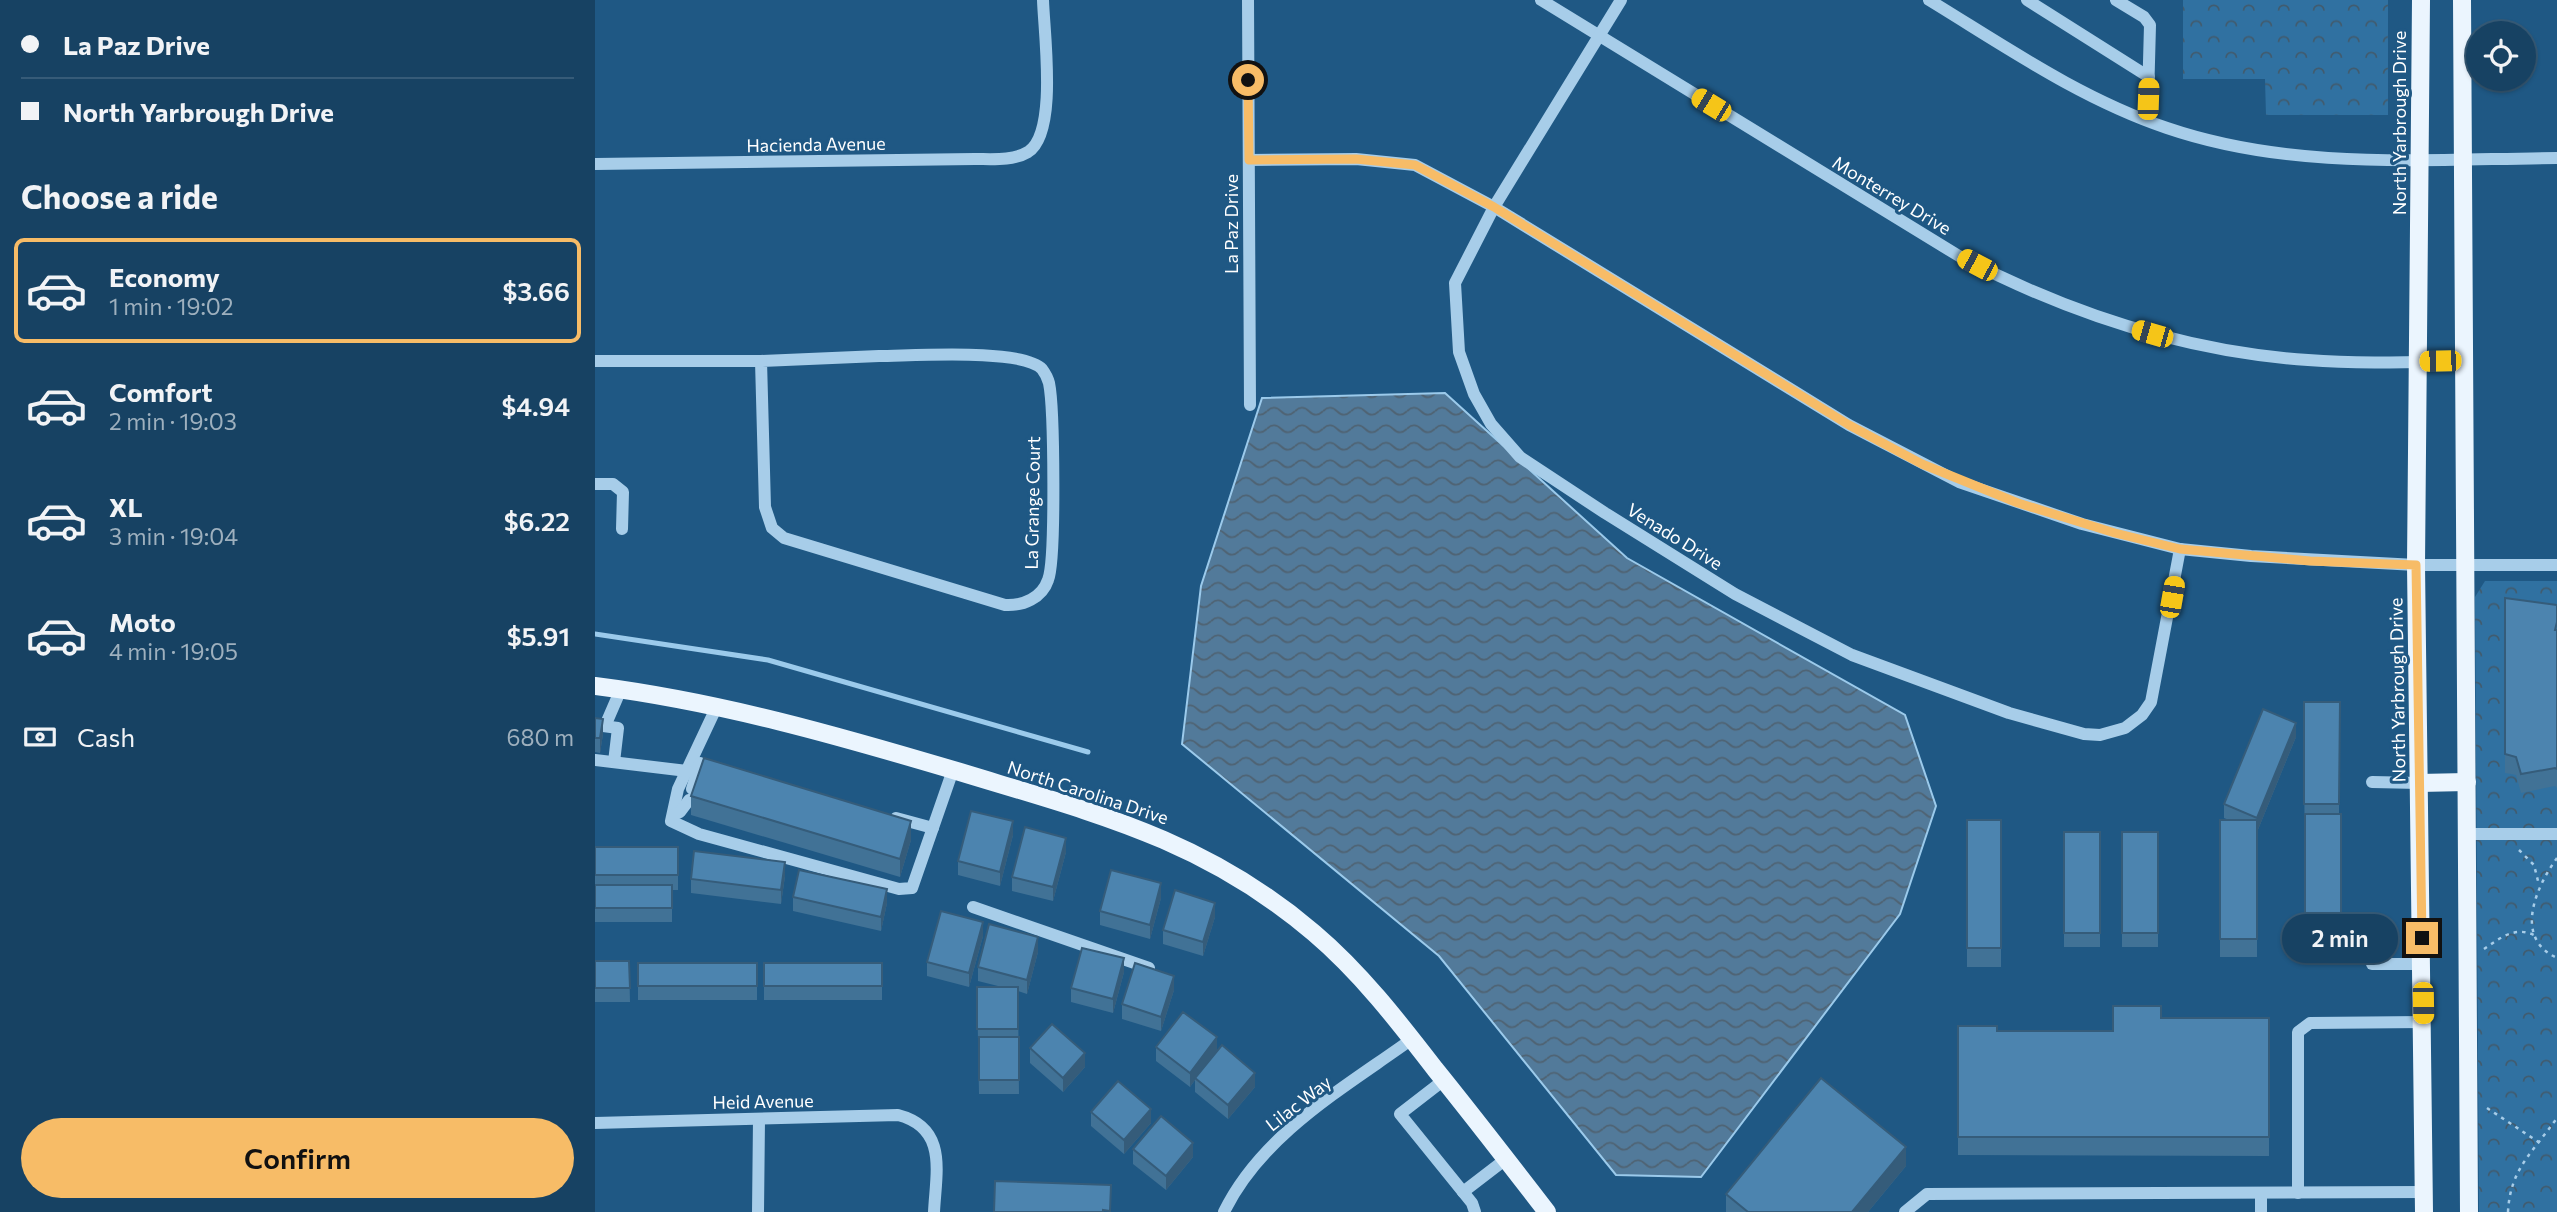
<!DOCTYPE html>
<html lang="en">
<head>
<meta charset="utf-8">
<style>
  :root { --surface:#174263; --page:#244d6c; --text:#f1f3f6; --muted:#9eb0be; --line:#365b78; --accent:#f7bc67 }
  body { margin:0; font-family:Commissioner,sans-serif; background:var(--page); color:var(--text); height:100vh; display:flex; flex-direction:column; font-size:26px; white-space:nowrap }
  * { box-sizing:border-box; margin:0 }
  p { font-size:23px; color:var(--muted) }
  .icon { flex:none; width:38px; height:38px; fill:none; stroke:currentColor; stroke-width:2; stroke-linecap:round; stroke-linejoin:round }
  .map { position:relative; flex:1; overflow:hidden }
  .panel { display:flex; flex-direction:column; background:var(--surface); width:595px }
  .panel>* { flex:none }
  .guide { display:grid; align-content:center; height:154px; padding:0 21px; background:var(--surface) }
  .tools { position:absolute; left:1871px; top:21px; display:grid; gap:14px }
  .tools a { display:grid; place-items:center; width:70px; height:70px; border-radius:50%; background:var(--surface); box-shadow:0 2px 5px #0004,0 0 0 2px var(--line); font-size:35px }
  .end { position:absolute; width:32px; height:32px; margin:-16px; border:9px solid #f7bc67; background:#111; box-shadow:0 0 0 4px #111 }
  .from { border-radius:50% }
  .bubble { position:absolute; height:49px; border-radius:24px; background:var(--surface); box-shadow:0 2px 5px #0004,0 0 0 2px var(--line); font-size:23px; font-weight:600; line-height:49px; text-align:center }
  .car { position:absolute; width:21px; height:42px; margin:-21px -10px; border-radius:9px; box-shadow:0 0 5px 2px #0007; background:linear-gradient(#f5c518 24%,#345 0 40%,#f5c518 0 76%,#345 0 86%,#f5c518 0) }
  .guide b { display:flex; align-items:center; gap:24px; height:66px; font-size:26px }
  .guide b+b { border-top:2px solid var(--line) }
  .guide i { width:18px; height:18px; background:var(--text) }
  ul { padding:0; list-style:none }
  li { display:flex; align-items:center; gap:21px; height:105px; margin:0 14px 10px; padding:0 7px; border:4px solid transparent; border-radius:10px }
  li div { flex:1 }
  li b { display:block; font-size:26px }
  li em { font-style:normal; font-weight:600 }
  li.selected { border-color:var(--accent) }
  li>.icon { width:63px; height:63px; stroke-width:1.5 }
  h2 { padding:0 21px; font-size:32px; line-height:84px }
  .pay { display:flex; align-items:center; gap:18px; height:77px; padding:0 21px; font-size:26px }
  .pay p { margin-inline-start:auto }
  .primary-button { display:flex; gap:14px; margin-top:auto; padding:14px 21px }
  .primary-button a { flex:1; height:80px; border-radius:42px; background:var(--accent); color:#111; font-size:28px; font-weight:600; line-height:80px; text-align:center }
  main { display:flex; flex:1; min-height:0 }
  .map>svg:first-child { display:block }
  .forest { fill:url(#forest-crowns) }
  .water { fill:url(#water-waves); stroke:#9bcaeb; stroke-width:2 }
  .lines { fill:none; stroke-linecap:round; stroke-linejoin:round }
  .stream { stroke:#9bcaeb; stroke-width:5 }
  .path { stroke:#a7cde9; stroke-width:2.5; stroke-dasharray:3.5 5; stroke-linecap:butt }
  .minor { stroke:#a7cde9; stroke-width:12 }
  .major { stroke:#ebf5fe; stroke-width:18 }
  .wall { fill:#417296 }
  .shaded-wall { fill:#355c7a }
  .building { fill:#4c84af; stroke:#355c7a; stroke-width:2 }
  .route { stroke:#f7bc67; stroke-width:9 }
  .labels { text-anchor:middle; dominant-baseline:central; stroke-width:6; stroke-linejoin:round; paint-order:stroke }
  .street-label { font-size:18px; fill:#fff; stroke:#1f5884 }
</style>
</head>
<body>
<main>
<section class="panel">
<div class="guide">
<b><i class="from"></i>La Paz Drive</b>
<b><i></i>North Yarbrough Drive</b>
</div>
<h2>Choose a ride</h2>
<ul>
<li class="selected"><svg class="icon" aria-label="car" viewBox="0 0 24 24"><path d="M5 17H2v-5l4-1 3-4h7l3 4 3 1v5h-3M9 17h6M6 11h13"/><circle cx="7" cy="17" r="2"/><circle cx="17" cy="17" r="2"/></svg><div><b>Economy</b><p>1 min · 19:02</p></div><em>$3.66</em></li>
<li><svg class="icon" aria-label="car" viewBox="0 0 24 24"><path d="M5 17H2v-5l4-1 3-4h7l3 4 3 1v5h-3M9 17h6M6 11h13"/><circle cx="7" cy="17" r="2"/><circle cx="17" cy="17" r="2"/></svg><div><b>Comfort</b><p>2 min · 19:03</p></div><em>$4.94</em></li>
<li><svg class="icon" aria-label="car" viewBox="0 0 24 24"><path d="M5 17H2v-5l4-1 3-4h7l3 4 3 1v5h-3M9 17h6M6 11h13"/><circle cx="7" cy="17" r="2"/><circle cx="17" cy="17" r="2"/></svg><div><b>XL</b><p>3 min · 19:04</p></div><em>$6.22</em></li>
<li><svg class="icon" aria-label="car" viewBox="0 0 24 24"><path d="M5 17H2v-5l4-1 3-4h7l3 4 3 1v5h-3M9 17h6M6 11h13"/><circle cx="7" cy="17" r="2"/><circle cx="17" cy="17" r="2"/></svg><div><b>Moto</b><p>4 min · 19:05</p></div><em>$5.91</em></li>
</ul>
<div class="pay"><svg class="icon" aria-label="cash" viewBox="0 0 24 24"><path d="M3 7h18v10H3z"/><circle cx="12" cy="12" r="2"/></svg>Cash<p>680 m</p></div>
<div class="primary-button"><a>Confirm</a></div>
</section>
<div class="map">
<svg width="1962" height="1212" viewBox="0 0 1962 1212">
  <defs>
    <pattern id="forest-crowns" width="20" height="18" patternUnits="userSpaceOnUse" patternTransform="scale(1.75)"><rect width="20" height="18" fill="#3071a1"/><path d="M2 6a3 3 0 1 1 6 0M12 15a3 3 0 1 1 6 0" fill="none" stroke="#415b6e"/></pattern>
    <pattern id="water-waves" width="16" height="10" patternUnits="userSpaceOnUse" patternTransform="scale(1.75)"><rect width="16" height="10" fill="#527a9a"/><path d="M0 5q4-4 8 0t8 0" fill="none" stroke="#4f6373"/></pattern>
  </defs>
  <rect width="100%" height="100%" fill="#1f5884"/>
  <g class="forest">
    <path d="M1588,0H1793V115H1671L1670,79H1588Z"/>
    <path d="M1890,581H1962V1212H1884L1880,597Z"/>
  </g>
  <path class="water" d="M850,393L1032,558L1310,715L1341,806L1305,914L1106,1177L1021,1175L844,956L587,744L606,586L667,398Z"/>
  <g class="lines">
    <path class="stream" d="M0,634L173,660L493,752"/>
    <g class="path">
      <path d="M1924,850L1939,865L1944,885"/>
      <path d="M1962,858C1941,887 1918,938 1962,958"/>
      <path d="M1889,949C1905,938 1920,926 1939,935"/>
      <path d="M1892,1108L1945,1143"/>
      <path d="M1913,1212C1915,1169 1938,1152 1962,1118"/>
    </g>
    <g class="minor">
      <path d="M653,0L655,405"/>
      <path d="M946,0L1364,256C1473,313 1590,352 1713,360C1764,364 1817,362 1868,361"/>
      <path d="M1026,0L899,207L860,283L864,352L879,394L896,424L925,457L1010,513L1140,594L1257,655L1414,713L1489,734L1505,735L1530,728L1547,715L1556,702L1585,549"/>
      <path d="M1334,0C1411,47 1486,99 1572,128C1698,171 1832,159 1962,158"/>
      <path d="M1432,0L1554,77"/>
      <path d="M1521,0L1549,17L1555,25L1553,99L1548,118"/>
      <path d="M654,160L761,159L820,165L899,207L1254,425L1364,482L1487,524L1585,549L1656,556L1821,565H1962"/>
      <path d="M0,164L380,159C397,159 418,161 433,152C463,133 449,34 448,0"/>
      <path d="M284,356C315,356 428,348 447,369C450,373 453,379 454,383C459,407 461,561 453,580C447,598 428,606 410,605L189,538L177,528L170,507L166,361Z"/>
      <path d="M0,361H166"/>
      <path d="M0,484H18L28,492L27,529"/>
      <path d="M122,706L83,789L76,821L104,834L304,889L317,888L358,770"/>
      <path d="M0,725L23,728L19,762"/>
      <path d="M10,726L26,689"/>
      <path d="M0,760L92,771"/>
      <path d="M1777,782L1824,783"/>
      <path d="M97,789L105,763"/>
      <path d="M78,815L85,812L94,800"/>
      <path d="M301,818L338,828"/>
      <path d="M1872,834H1962"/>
      <path d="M378,907L554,968"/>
      <path d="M1777,964H1828"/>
      <path d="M849,1080L805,1114L877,1203L880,1212"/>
      <path d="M0,1123L303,1115C353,1128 341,1172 339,1212"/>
      <path d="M868,1192L911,1159"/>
      <path d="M1666,1193V1212"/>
      <path d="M1703,1193V1032L1715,1023L1829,1022"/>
      <path d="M163,1212L164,1119"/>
      <path d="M629,1212C667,1134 749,1088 817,1039"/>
      <path d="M1310,1212L1332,1194L1830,1192"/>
    </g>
    <g class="major">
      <path d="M1826,0L1821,565L1829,1212"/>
      <path d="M1867,0L1874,1212"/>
      <path d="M0,686C126,702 244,736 365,772C499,813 609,839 719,933C765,972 803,1021 840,1069C878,1116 915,1164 952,1212"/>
      <path d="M1824,783L1872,782"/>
    </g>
  </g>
  <g class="wall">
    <path d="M1910,598L1962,605V788L1960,786L1926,793L1921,775L1910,773Z"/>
    <path d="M1709,702H1745L1744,814H1746V946H1710Z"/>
    <path d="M0,718L8,734L5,753L0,752Z"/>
    <path d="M1701,737L1662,832V957H1625V820H1634L1629,818V804Z"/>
    <path d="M96,796L316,840L305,877L96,815Z"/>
    <rect x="1372" y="820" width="34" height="147"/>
    <rect x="1469" y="832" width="36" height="115"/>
    <rect x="1527" y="832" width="36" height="115"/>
    <path d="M418,835L405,886L363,875V861Z"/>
    <path d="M0,847H83V890H77V922H0Z"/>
    <path d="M471,852L458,901L417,891V877Z"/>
    <path d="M190,876L186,904L96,893V879Z"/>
    <path d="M198,897L292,903L286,931L198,911Z"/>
    <path d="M566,898L555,939L505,925V911Z"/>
    <path d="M620,917L608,956L568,944V930Z"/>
    <path d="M388,936L374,987L332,976V962Z"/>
    <path d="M443,952L432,994L423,991L424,1094H384L382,987H407L383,981V967Z"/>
    <path d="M0,961H34L35,1002H0Z"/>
    <rect x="43" y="963" width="119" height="37"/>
    <rect x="169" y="963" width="118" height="37"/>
    <path d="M529,972L518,1013L476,1002V988Z"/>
    <path d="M579,990L566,1031L527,1019V1004Z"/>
    <path d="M1566,1018H1674V1156L1363,1155V1026L1402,1031H1518Z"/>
    <path d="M561,1047L622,1052L660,1087L633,1119L600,1092V1080L595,1087L561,1061Z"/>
    <path d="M435,1048L490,1067L468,1092L435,1063Z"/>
    <path d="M496,1112L556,1123L529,1154L496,1126Z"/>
    <path d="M538,1149L598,1157L571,1190L538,1164Z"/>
    <path d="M1311,1166L1273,1212H1131V1194Z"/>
  </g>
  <g class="shaded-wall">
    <path d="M8,719V734L5,753V738Z"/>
    <path d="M1701,723V737L1662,832V818Z"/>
    <path d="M316,821V840L305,877V859Z"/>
    <path d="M418,821V835L405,886V872Z"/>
    <path d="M471,838V852L458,901V887Z"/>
    <path d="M190,862V876L186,904V890Z"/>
    <path d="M566,883V898L555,939V925Z"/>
    <path d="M292,889V903L286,931V917Z"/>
    <path d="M620,903V917L608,956V942Z"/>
    <path d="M388,922V936L374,987V973Z"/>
    <path d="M443,937V952L432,994V980Z"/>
    <path d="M529,958V972L518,1013V999Z"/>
    <path d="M579,976V990L566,1031V1017Z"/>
    <path d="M622,1037V1052L600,1078V1080L595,1087V1073Z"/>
    <path d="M490,1053V1067L468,1092V1078Z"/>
    <path d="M660,1073V1087L633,1119V1105Z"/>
    <path d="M556,1109V1123L529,1154V1140Z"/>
    <path d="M598,1143V1157L571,1190V1176Z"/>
    <path d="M1311,1147V1166L1273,1212H1257Z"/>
  </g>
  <g class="building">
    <path d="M1910,598L1962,605V622L1960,630H1962V769L1960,768L1926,774L1921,757L1910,754Z"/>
    <path d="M1709,702H1745L1744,804H1709Z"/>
    <path d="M1668,709L1701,723L1662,818L1629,804Z"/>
    <path d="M0,718L8,719L5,738H0Z"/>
    <path d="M109,758L316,821L305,859L96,796Z"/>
    <path d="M376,811L418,821L405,872L363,861Z"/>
    <rect x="1710" y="814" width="36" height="113"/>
    <rect x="1372" y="820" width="34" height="128"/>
    <rect x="1625" y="820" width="37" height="119"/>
    <path d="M430,827L471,838L458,887L417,877Z"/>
    <rect x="1469" y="832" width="36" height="101"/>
    <rect x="1527" y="832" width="36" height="101"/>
    <rect x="0" y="847" width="83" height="28"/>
    <path d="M99,851L190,862L186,890L96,879Z"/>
    <path d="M204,870L292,889L286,917L198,897Z"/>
    <path d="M516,870L566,883L555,925L505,911Z"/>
    <rect x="0" y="885" width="77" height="23"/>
    <path d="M580,890L620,903L608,942L568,930Z"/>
    <path d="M346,911L388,922L374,973L332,962Z"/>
    <path d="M394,924L443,937L432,980L383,967Z"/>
    <path d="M487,948L529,958L518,999L476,988Z"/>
    <path d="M0,961H34L35,988H0Z"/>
    <rect x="43" y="963" width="119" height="23"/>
    <rect x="169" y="963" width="118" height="23"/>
    <path d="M540,963L579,976L566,1017L527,1004Z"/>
    <rect x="382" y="987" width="41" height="42"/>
    <path d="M1518,1006H1566V1018H1674V1137H1363V1026H1402V1031H1518Z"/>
    <path d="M588,1012L622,1037L595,1073L561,1047Z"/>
    <path d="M457,1024L490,1053L468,1078L435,1048Z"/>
    <rect x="384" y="1037" width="40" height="43"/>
    <path d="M627,1045L660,1073L633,1105L600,1078Z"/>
    <path d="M1226,1078L1311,1147L1257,1212H1153L1131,1194Z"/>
    <path d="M523,1081L556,1109L529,1140L496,1112Z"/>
    <path d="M566,1116L598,1143L571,1176L538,1149Z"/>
    <path d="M400,1181L516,1185L515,1211L508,1210V1212H399Z"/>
  </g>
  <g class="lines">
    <path class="route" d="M653,80L654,160L761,159L820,165L899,207L1254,425L1327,464L1423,503L1520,533L1585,549L1715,561L1821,565L1827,938"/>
  </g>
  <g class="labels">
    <g class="street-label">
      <text transform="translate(1804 123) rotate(-90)">North Yarbrough Drive</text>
      <text transform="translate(221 144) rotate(-1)">Hacienda Avenue</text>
      <text transform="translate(1297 195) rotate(31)">Monterrey Drive</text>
      <text transform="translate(636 224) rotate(-90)">La Paz Drive</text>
      <text transform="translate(437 503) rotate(-89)">La Grange Court</text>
      <text transform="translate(1080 536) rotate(32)">Venado Drive</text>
      <text transform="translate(1802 690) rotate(-91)">North Yarbrough Drive</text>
      <text transform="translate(493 792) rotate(18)">North Carolina Drive</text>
      <text transform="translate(168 1101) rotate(-1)">Heid Avenue</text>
      <text transform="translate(703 1103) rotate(-38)">Lilac Way</text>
    </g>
  </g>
</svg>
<div class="tools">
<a><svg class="icon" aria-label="locate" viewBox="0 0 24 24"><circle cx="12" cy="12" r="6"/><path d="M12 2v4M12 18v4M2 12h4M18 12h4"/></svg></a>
</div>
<i class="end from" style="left:653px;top:80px"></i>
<i class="end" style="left:1827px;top:938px"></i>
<div class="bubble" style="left:1687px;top:914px;width:116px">2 min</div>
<i class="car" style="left:1553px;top:99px;rotate:2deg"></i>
<i class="car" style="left:1116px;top:105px;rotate:301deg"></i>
<i class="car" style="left:1382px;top:265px;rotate:298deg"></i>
<i class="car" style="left:1557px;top:334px;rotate:286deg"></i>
<i class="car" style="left:1845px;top:361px;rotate:269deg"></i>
<i class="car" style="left:1577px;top:597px;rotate:10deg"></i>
<i class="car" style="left:1828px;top:1003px;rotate:179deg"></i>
</div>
</main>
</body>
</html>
